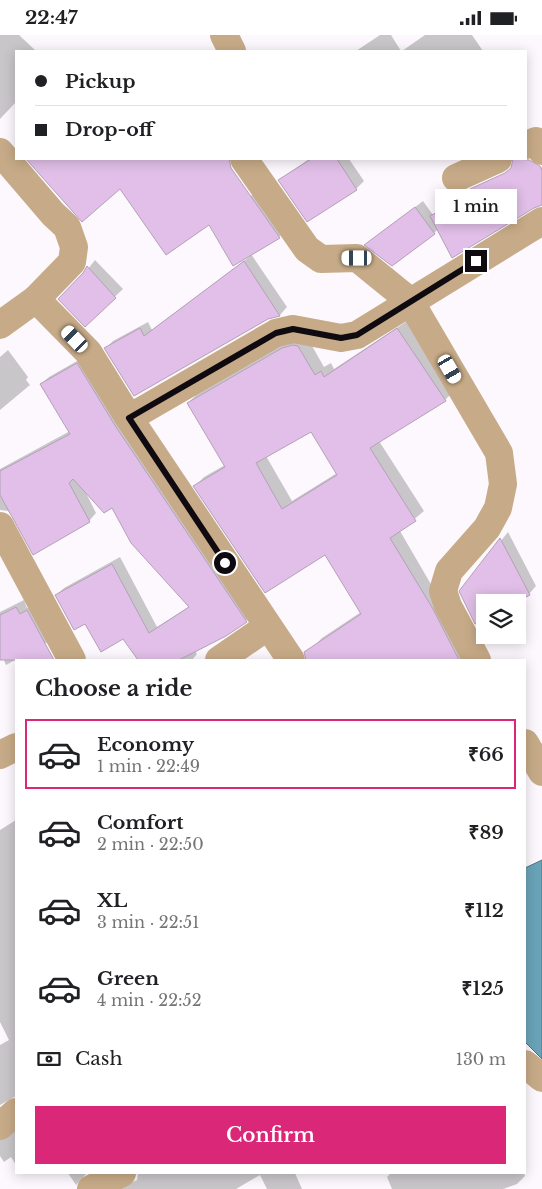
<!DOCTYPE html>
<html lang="en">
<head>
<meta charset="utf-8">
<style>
  :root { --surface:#fff; --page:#f2f2f2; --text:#202124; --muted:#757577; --line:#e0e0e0; --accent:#db2777 }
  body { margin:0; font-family:"Libre Baskerville",serif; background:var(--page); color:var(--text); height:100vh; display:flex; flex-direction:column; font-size:19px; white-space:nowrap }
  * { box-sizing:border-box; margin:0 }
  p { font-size:16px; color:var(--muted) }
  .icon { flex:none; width:28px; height:28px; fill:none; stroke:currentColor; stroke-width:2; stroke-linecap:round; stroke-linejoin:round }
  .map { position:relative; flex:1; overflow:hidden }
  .panel { position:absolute; left:15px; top:624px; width:511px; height:515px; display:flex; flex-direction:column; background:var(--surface); border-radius:0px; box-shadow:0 2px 12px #0003 }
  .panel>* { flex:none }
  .guide { position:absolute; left:15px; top:15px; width:512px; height:110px; border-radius:0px; box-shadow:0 2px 12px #0003; display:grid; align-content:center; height:110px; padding:0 20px; background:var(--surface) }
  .fabs { position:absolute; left:476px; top:559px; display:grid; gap:10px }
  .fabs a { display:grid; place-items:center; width:50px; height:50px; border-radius:0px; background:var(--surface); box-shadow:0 2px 12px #0003; font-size:25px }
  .end { position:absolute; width:22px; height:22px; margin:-11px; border:6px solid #0f0910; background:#fff; box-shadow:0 0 0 2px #fff }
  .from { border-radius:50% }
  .bubble { position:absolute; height:35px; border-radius:0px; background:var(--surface); box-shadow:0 2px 12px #0003; font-size:16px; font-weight:600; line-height:35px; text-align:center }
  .car { position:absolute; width:15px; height:30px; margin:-15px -8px; border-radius:6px; box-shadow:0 0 4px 1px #0007; background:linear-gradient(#fff 24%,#345 0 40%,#fff 0 76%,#345 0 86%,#fff 0) }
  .guide b { display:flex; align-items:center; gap:18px; height:48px; font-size:19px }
  .guide b+b { border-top:1px solid var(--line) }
  .guide i { width:12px; height:12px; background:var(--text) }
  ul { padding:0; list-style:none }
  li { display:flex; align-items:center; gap:15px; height:70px; margin:0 10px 8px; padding:0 10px; border:2px solid transparent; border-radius:0px }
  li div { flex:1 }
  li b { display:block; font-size:19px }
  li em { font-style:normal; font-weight:600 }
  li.current { border-color:var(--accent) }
  li>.icon { width:45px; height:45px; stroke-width:1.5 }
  h2 { padding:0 20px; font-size:22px; line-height:60px }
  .pay { display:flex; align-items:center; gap:12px; height:55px; padding:0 20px; font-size:19px }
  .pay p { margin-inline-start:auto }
  .action { display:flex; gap:10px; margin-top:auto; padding:10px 20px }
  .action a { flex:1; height:58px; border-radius:0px; background:var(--accent); color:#fff; font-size:20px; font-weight:600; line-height:58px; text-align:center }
  .status { display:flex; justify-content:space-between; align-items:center; height:35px; padding:0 25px; background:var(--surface); direction:ltr }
  .status svg { height:14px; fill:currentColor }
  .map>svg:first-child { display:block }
  .water { fill:#69a3b7; stroke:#4e7585 }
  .shadow { fill:#0003; fill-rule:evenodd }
  .building { fill:#e1bfe8; stroke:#b4a1b8; fill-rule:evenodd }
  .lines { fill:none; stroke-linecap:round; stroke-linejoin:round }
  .street { stroke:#c7ab88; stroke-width:28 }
  .route { stroke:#0f0910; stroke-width:6 }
</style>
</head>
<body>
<div class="status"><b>22:47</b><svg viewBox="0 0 49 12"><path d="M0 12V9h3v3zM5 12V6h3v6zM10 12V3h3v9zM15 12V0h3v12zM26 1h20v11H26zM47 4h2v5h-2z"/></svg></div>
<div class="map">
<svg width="542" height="1154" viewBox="0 0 542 1154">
  <rect width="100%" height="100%" fill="#fcf8fd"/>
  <path class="water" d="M542,825V1024L525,1007V833Z"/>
  <g class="shadow">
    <path d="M0,0H19L36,16H16V67L0,84Z"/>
    <path d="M380,0H391L401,16H356Z"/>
    <path d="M425,0H472L483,16H402Z"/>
    <path d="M28,124H232L229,127L120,152L82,186Z"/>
    <path d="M309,124H349L364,146L356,154L279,145Z"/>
    <path d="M542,132V169L438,194L434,198L366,210L423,166L433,180L439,174L476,154L482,164Z"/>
    <path d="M260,155L287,194L279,202L251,219L287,272L280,280L268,283L106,313L113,306L148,287L152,295L249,222L218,182Z"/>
    <path d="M95,225L123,254L85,290L84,239Z"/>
    <path d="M407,286L454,356L445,365L379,406L424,476L400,496L475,625H322L313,612L322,603L361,577L326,518L195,451L204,442L225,430L188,368L197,359L292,304L307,302L324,332L331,328L334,334ZM311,395L337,438L292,466L266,421Z"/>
    <path d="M8,315L28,342L26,345L30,350L0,375V322Z"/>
    <path d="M84,322L253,579L246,586L195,616L197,619L192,625H140L126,605L85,587L56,560L64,553L120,522L157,592L190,571L112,472L85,456L96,478L89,486L15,483L8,476L0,475V434L70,396L41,349L49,342Z"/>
    <path d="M508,497L536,551L529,559L485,568V582L461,556Z"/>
    <path d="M24,565L27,573L35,568L53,601L45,609L6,630L0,617V577Z"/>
    <path d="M16,785V1061L0,1070V1010L9,1005L0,987V795Z"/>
    <path d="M16,1096V1130L11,1122L4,1127L0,1121V1101Z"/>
    <path d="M68,1138H87L76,1150Z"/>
    <path d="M138,1138H295L302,1154H267L260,1140L236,1154H117L137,1145Z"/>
    <path d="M391,1138H524L525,1141L517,1149L503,1154H392L387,1142Z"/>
  </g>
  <g class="building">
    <path d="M26,124H229L231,133L280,203L233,231L209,190L166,220L120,154L82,187Z"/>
    <path d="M311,124H337L357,155L307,187L278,145Z"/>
    <path d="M513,124L529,125L540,131L542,135V170L534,173L452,223L430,181L473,158L470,154L505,138L511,133Z"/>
    <path d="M415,172L435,199L392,231L364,210Z"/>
    <path d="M244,226L280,281L268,284L134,361L104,313L140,293L144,301Z"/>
    <path d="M87,231L116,263L85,292L58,264L83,238Z"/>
    <path d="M397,293L446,366L370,413L416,486L390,503L433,574L459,625H306L304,617L361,579L325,520L265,558L193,451L225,432L187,368L282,313L293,310L298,311L315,340L321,336L324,342ZM311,397L337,440L282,474L256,428Z"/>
    <path d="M77,328L116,392L247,587L226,601L179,625H138L123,604L101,617L85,589L74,595L55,560L112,529L149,598L189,572L131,508L112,473L104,478L73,444L69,448L90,487L33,520L0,460V436L70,399L40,349Z"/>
    <path d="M500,503L530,560L515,568H485V583L475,589L459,556Z"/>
    <path d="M16,572L20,579L27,575L54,625H0V580Z"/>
  </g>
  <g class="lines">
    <g class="street">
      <path d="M224,0L232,16"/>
      <path d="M526,110L536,106L542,116"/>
      <path d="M0,117L53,179L67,192L74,212L72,227L36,264"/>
      <path d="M244,124L307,214L321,224L357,223L410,266L499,418L503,449L498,473L487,493L449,536L443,556L448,571L477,625"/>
      <path d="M456,143L498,124"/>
      <path d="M0,290L36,264L88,317L129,383L291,625"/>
      <path d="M129,383L276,298L293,294L341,303L357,300L542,186"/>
      <path d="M0,491L72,625"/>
      <path d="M219,625L267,592"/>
      <path d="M525,708L542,737"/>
      <path d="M0,720L16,712"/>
      <path d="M525,1029L542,1043"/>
      <path d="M0,1091L16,1077"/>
      <path d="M91,1154L122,1138"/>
    </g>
  </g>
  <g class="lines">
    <path class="route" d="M225,528L129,383L276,298L293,294L341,303L357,300L476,226"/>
  </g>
</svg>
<div class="fabs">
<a><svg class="icon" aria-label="layers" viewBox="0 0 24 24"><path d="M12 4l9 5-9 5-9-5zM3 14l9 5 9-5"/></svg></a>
</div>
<i class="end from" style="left:225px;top:528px"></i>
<i class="end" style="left:476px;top:226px"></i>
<div class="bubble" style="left:435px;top:154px;width:82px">1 min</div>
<i class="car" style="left:357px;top:223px;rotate:270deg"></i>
<i class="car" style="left:75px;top:304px;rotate:316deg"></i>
<i class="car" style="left:450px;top:334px;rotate:150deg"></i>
<div class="guide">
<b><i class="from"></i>Pickup</b>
<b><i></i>Drop-off</b>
</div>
<section class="panel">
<h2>Choose a ride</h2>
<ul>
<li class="current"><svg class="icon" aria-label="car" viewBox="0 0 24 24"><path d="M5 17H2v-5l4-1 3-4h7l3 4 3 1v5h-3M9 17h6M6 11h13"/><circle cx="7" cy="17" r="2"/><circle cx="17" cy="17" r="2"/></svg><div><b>Economy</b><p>1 min · 22:49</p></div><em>₹66</em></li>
<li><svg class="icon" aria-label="car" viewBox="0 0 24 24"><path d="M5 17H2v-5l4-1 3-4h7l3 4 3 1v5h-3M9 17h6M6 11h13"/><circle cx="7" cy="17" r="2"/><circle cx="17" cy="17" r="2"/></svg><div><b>Comfort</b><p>2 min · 22:50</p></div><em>₹89</em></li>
<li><svg class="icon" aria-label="car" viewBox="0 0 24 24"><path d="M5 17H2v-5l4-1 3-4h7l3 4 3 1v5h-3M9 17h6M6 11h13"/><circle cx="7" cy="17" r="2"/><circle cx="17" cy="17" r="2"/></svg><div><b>XL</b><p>3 min · 22:51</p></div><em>₹112</em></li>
<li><svg class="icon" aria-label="car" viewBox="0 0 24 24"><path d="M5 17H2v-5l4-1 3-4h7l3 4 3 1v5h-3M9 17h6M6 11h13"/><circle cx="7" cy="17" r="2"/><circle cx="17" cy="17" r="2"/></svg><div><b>Green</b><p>4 min · 22:52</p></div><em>₹125</em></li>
</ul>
<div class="pay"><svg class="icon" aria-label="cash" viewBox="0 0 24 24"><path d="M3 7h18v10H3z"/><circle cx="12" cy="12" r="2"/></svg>Cash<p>130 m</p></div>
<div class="action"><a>Confirm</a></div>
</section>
</div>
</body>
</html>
